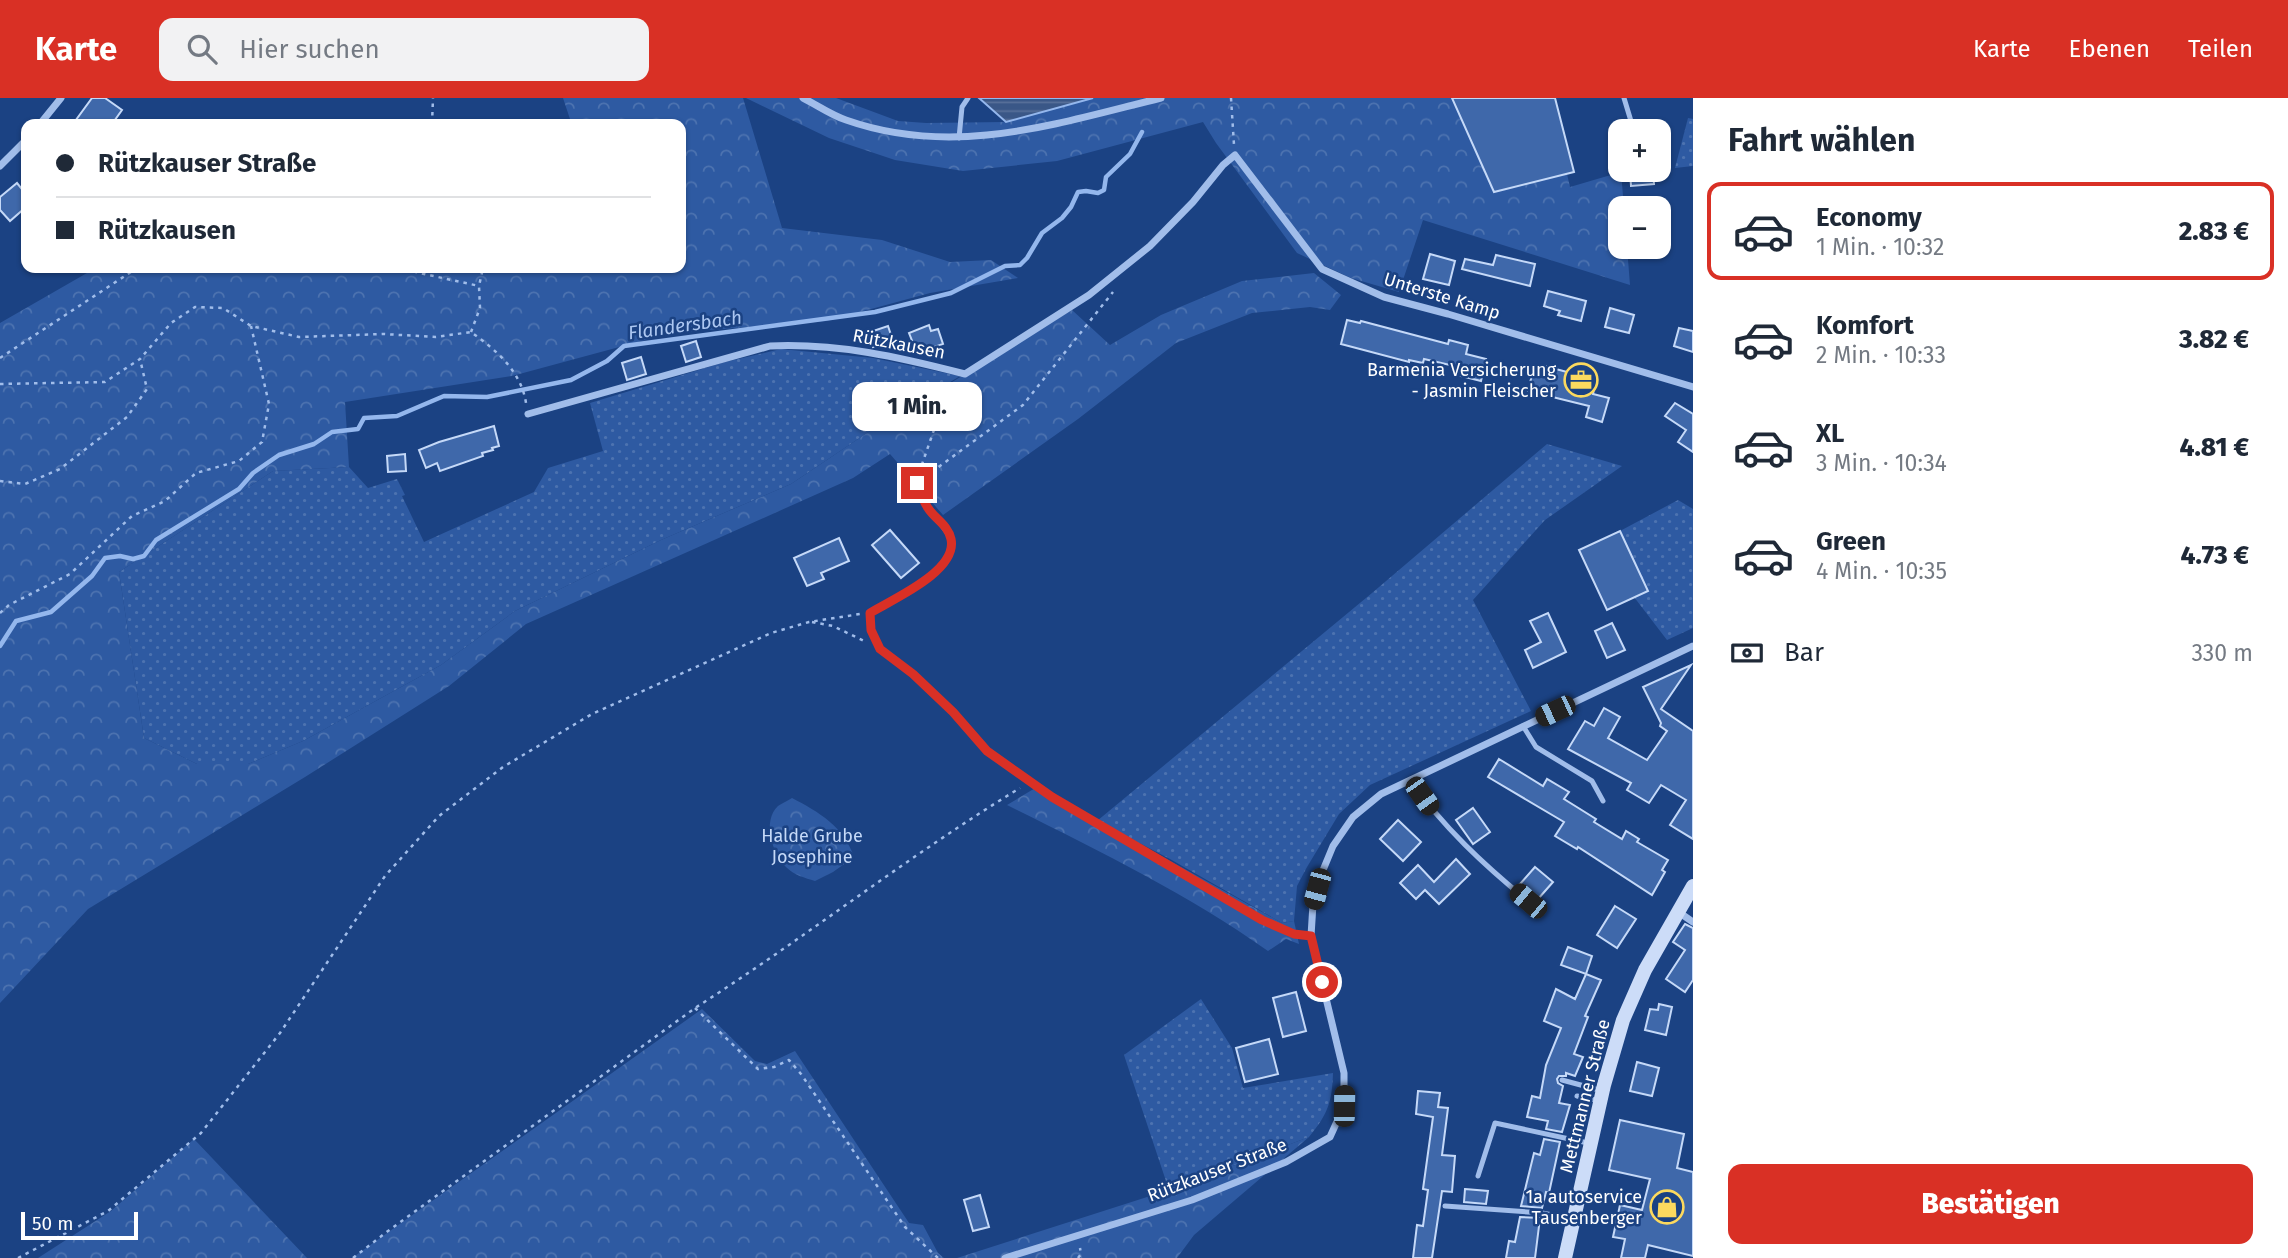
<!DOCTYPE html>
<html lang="de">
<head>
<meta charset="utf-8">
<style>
  :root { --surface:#fff; --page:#f2f2f3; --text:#1f2937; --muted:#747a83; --line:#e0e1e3; --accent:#d93025 }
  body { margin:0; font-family:"Fira Sans",sans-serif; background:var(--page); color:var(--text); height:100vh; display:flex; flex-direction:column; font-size:26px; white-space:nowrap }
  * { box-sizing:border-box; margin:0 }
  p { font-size:23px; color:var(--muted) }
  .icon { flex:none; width:38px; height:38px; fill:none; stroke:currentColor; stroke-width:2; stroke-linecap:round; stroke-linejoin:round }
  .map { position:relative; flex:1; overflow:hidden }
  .drawer { display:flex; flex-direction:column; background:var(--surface); width:595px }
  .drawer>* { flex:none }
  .banner { position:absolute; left:21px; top:21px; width:665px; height:154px; border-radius:14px; box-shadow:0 2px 5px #0004; display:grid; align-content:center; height:154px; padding:0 35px; background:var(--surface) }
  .buttons { position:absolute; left:1608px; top:21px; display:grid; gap:14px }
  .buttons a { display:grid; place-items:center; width:63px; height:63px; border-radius:14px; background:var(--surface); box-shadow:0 2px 5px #0004; font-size:35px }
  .scale { position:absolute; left:21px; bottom:18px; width:117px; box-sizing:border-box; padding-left:7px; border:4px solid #fff; border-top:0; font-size:19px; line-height:24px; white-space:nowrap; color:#fff; -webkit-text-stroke:5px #1b4283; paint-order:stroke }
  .end { position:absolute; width:32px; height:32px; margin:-16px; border:9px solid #d93025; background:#fff; box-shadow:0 0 0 4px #fff }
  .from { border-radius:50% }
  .bubble { position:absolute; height:49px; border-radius:14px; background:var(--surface); box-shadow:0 2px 5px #0004; font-size:23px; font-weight:800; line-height:49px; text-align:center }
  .car { position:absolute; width:21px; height:42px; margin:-21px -10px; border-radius:9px; box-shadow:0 0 5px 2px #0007; background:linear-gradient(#222 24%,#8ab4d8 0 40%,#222 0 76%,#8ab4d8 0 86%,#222 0) }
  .banner b { display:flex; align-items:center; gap:24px; height:66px; font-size:26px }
  .banner b+b { border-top:2px solid var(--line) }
  .banner i { width:18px; height:18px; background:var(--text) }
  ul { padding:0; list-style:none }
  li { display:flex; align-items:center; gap:21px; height:98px; margin:0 14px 10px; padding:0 21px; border:4px solid transparent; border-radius:14px }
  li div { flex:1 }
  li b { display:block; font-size:26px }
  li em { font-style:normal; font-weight:800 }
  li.selected { border-color:var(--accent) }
  li>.icon { width:63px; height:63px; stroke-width:1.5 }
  h2 { padding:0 35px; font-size:32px; line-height:84px }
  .pay { display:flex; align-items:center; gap:18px; height:77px; padding:0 35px; font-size:26px }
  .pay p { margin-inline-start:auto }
  .primary-button { display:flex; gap:14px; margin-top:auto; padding:14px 35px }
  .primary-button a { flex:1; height:80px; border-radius:14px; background:var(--accent); color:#fff; font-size:28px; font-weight:800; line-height:80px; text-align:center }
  header { display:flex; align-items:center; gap:42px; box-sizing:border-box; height:98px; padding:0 35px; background:var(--accent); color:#fff }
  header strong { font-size:33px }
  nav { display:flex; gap:38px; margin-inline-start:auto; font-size:24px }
  .search { width:490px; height:63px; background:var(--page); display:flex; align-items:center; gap:18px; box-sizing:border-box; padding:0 24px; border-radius:14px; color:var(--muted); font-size:26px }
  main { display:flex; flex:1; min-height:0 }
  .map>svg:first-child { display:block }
  .grass { fill:url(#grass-dots) }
  .forest { fill:url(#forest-crowns) }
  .water { fill:url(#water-rules); stroke:#94b7ed; stroke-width:2 }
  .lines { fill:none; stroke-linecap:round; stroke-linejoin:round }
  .stream { stroke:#94b7ed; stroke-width:4.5 }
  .building { fill:#3f68aa; stroke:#c5d9f8; stroke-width:2 }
  .path { stroke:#a1bdea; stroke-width:2.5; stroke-dasharray:3.5 5; stroke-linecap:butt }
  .lane { stroke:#a1bdea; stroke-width:5 }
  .street { stroke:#a1bdea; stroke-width:7 }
  .secondary { stroke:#ccdcf8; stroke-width:14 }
  .route { stroke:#d93025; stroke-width:9 }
  .labels { text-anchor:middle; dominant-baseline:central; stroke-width:5; stroke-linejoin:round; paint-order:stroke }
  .street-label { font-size:18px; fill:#fff; stroke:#1b4283 }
  .poi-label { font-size:18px; fill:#fff; stroke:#1b4283; text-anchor:end }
  .park-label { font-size:18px; fill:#c5d9f8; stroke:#1b4283 }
  .water-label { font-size:19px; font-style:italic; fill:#acc7f2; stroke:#1b4283 }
</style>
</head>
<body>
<header>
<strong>Karte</strong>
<div class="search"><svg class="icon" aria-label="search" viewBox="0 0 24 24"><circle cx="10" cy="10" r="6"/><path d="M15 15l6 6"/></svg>Hier suchen</div>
<nav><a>Karte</a><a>Ebenen</a><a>Teilen</a></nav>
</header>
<main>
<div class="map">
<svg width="1693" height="1160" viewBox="0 0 1693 1160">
  <defs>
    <pattern id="grass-dots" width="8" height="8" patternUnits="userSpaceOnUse" patternTransform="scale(1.75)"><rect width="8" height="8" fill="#2e5aa2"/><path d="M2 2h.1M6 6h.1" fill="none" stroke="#4d73b0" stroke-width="1.8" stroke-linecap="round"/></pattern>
    <pattern id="forest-crowns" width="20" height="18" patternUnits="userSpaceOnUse" patternTransform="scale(1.75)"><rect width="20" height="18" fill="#2e5aa2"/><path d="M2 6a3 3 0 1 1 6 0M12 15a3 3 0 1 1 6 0" fill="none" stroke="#4d73b0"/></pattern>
    <pattern id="water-rules" width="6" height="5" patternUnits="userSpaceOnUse" patternTransform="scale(1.75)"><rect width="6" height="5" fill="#3a5787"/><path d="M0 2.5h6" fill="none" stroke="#587099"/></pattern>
  </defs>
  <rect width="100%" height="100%" fill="#1b4283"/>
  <g class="grass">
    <path d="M1688,20L1693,21V68L1675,70Z"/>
    <path d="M781,251L873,260L960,278L867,335L791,386L661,442L515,513L441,567L303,643L248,666H197L144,640L119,474L273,373L349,369L368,390L397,381L405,397L402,398L424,444L534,394L548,370L603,353L590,305L725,264Z"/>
    <path d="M1547,346L1622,368L1545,422L1473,502L1531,613L1370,687L1339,716L1307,769L1297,788L1294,823L1282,825L1170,761L1097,723L1372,495Z"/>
    <path d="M1678,402L1693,411V530L1667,542L1634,499L1648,493L1620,433Z"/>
    <path d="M1201,901L1232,950L1243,990L1333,975C1332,1004 1328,1016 1309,1039L1169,1092L1124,957Z"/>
  </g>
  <g class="forest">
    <path d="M563,0H743L782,130L882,142L950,164L991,162L1018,180L930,195L827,223L671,235L512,278L345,304L349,369L273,373L119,474L144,640L197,666H248L303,643L441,567L515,513L661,442L791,386L867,335L1072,212L1110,247L1161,217L1242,183L1314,175L1341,197L1330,212L1310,209L1252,215L1176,245L1078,321L943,417L890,356L853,380L526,526L449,588L305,679L88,811L0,905V225L87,175L85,170H681V26H565L571,24Z"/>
    <path d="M746,0H836L898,23L926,25L1006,24L1093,0H1452L1494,94L1567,76L1570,89L1621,74L1624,110H1620V149H1627L1630,187L1423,122L1399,194L1351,180L1297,155L1216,45L1203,24L1057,63L963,73L895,62L829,40Z"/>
    <path d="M1037,689L1282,825L1294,823L1299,846L1286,841L1268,853C1186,795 1097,752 1007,707Z"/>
    <path d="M792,700C819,714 844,729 854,759L833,774L815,783C805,780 794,777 786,769C772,755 762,723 778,708C782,705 788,703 792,700Z"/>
    <path d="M702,911L755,963L767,966L795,953L909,1125L923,1127L938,1155L944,1160H352Z"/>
    <path d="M1309,1039L1194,1137L1177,1160H957L1169,1092Z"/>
    <path d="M194,1041L307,1160H38L111,1113Z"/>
  </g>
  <path class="water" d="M979,0H1093L1006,24Z"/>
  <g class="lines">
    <path class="stream" d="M0,548L16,523L51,514L92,478L105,460L120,458L133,461L144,458L156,442L239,391L253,375L279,357L314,346L332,334L358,331L364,320L397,318L444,298L487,299L571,282L607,263L624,248L875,214L951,195L1005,168L1020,167L1027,160L1042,135L1062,120L1071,109L1078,94L1086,93L1098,95L1104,92L1106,79L1130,56L1142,34"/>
  </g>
  <g class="building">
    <path d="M92,0H105L122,12L112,26H73Z"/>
    <path d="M1452,0H1555L1574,74L1494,94Z"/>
    <path d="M1645,72H1653L1654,86L1631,88L1630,73Z"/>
    <path d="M17,85L26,96V109L10,123L0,112V99Z"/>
    <path d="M1430,156L1455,163L1449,187L1423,181Z"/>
    <path d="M1496,157L1535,166L1530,188L1462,171L1465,161L1493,167Z"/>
    <path d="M1548,193L1586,203L1581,223L1558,217L1560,213L1544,208Z"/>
    <path d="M1610,210L1634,217L1629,235L1605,229Z"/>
    <path d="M1347,222L1360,225L1361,223L1448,246L1449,242L1468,247L1466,256L1486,261L1481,283L1461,278L1463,270L1424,261L1423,265L1409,262V264L1341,246Z"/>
    <path d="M929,227L931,233L938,231L943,246L917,255L909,235Z"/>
    <path d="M888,228L893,243L873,249L867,235Z"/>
    <path d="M1679,230L1693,233V254L1674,248Z"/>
    <path d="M696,243L701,259L686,264L681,248Z"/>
    <path d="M641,259L646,276L627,282L622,265Z"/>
    <path d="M1545,268L1596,282L1593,296L1609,300L1602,324L1586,319L1589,308L1528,293L1534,269L1544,272Z"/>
    <path d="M1675,305L1693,316V354L1678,344L1686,332L1665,318Z"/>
    <path d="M494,328L499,348L492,350L493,352L482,355L483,358L440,373L437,365L426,370L419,352L439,344Z"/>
    <path d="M405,356L406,373L388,374L387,358Z"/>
    <path d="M890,432L919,465L901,480L872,447Z"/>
    <path d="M1620,433L1648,493L1607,512L1579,452Z"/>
    <path d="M839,440L849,463L821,475L824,481L807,488L794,460Z"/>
    <path d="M1548,515L1566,554L1533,570L1525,552L1541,544L1530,523Z"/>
    <path d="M1612,525L1625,552L1607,560L1595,533Z"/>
    <path d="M1691,567L1661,611L1693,633V741L1670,727L1686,702L1661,687L1649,705L1627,692L1631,685L1568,651L1585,623L1594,628L1604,610L1620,619L1608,640L1647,662L1667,633L1660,628L1661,625L1643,589Z"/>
    <path d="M1499,661L1543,688L1547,681L1569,694L1564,701L1596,721L1594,724L1622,741L1626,733L1639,741L1637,744L1668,762L1662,772L1665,774L1652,797L1578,749L1577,751L1555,738L1564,724L1488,679Z"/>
    <path d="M1473,710L1490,734L1473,746L1456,722Z"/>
    <path d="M1398,722L1421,744L1403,763L1380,741Z"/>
    <path d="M1456,761L1470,776L1439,806L1425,792L1416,801L1400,785L1418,767L1434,784Z"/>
    <path d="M1535,769L1553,784L1538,801L1520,786Z"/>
    <path d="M1615,808L1636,821L1617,850L1597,837Z"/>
    <path d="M1685,826L1693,830V882L1685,894L1666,881L1685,852L1673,844Z"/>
    <path d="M1568,849L1592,858L1586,876L1561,867Z"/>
    <path d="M1586,876L1601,882L1585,918L1588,919L1574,956L1583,959L1575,978L1566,975V978H1559L1557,981L1558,985L1563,988L1559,1005L1570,1007L1562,1034L1546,1031L1548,1023L1527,1019L1532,998L1540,1000L1546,967L1561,930L1544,923L1556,891L1575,901Z"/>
    <path d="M1296,894L1306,933L1283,939L1273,900Z"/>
    <path d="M1659,906L1672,909L1666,937L1645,932L1650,911L1658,912Z"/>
    <path d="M1269,941L1278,976L1245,984L1236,950Z"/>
    <path d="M1637,964L1659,970L1652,998L1630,993Z"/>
    <path d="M1418,993L1440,995L1438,1009L1448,1010L1442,1057L1455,1058L1452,1094L1442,1093L1432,1160H1413L1417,1127L1423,1128L1428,1092L1423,1091L1433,1019L1416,1016Z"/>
    <path d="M1620,1022L1684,1036L1677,1070L1693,1074V1158L1648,1147L1645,1160H1621L1625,1141L1613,1139L1620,1107L1642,1112L1650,1081L1609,1072Z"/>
    <path d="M1544,1041L1560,1044L1549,1095L1546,1094L1542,1110L1521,1108L1534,1055L1540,1057Z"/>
    <path d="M1465,1091L1488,1093L1486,1106L1464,1104Z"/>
    <path d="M980,1097L989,1129L973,1133L964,1102Z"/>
    <path d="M1520,1119L1540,1120L1535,1160H1506L1509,1143L1515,1144Z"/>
  </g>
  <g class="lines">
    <g class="path">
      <path d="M1231,0L1234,47"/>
      <path d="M432,26L433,0"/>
      <path d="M397,170L479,188"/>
      <path d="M471,234L480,210L479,188L483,170"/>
      <path d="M0,260L137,170"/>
      <path d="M0,286L105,284L140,261L171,225L195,209L223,210L251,228L299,239L383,236L436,239L471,234C496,252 521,273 526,305"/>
      <path d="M919,375L936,326L964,298L970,286"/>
      <path d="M925,379L1023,307L1113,194"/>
      <path d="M0,383L25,386L60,371L127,319L147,291L140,261"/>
      <path d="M0,515L9,507L70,476L132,418L165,403L196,375L239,363L262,344L269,306L251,228"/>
      <path d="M812,524L833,528L864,543"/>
      <path d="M695,910L758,971L774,969L789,962L801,976L905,1129L938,1160"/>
      <path d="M18,1160L108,1113L201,1035L280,935L385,778L439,718L503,669L592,616L771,535L809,524L860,516"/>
      <path d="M353,1160L388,1133L695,910C805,840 908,758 1020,690"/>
      <path d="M1078,1160L1081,1156L1080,1150"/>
    </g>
    <g class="lane">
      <path d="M1624,0L1634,33"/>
      <path d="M959,40L962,9L968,0"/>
      <path d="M1659,47L1663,48"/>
      <path d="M1523,628L1536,649L1592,683L1603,703"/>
      <path d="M1410,682C1443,729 1484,767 1528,803"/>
      <path d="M1562,982L1603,993"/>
      <path d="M1577,998L1600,1003"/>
      <path d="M1478,1078L1495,1025L1588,1045"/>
      <path d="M1445,1108L1542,1115L1574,1121"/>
    </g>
    <g class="street">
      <path d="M803,0C817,7 831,17 846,22C954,60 1055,26 1161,0"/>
      <path d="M40,26L61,0"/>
      <path d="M0,68L26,42"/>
      <path d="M528,316L770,248C838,245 899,259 965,276L1089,197L1150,148L1193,104L1223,67L1235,57L1322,171L1384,199L1448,216L1693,289"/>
      <path d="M917,385C920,393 923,403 928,410C935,421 948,428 951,441C958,473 893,501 870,515L871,532L880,551L913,576L953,614L987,653L1052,699L1262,822L1294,836L1311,838"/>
      <path d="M1677,813L1693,824"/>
      <path d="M1005,1160L1192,1102L1286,1064L1330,1039L1344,1008V975L1311,838L1313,806L1321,777L1333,748L1353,719L1381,696L1693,548"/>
    </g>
    <path class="secondary" d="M1565,1160L1604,987L1623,922L1645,872L1693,788"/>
  </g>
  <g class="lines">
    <path class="route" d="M917,385C920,393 923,403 928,410C935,421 948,427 951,441C958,473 893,501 870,515L871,532L880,551L913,576L953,614L987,653L1052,699L1262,822L1294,836L1311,838L1322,884"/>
  </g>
  <defs>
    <symbol id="office-ring" viewBox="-11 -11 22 22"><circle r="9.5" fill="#1b4283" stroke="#fcd95e" stroke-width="1.5"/><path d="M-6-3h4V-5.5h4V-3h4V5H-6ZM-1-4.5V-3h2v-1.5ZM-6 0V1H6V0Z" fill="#fcd95e"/></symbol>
    <symbol id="shop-ring" viewBox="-11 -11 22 22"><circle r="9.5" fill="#1b4283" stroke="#fcd95e" stroke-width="1.5"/><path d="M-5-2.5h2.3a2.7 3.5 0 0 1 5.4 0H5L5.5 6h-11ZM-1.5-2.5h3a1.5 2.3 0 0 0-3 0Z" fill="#fcd95e"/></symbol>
  </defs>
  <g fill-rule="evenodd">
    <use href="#office-ring" x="1562" y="263" width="38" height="38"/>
    <use href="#shop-ring" x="1648" y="1090" width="38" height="38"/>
  </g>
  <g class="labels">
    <g class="street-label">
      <text transform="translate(1442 198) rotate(17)">Unterste Kamp</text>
      <text transform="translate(899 246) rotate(11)">Rützkausen</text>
      <text transform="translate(1585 998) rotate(-76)">Mettmanner Straße</text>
      <text transform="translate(1217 1072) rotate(-21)">Rützkauser Straße</text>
    </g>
    <g class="poi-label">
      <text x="1556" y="272">Barmenia Versicherung<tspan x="1556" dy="21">- Jasmin Fleischer</tspan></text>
      <text x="1642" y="1099">1a autoservice<tspan x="1642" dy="21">Tausenberger</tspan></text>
    </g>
    <g class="park-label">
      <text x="812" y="738">Halde Grube<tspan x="812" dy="21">Josephine</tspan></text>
    </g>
    <g class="water-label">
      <text transform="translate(685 227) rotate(-8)">Flandersbach</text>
    </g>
  </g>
</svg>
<div class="buttons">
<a>+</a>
<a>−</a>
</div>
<div class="scale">50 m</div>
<i class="end from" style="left:1322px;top:884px"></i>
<i class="end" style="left:917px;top:385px"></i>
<div class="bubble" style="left:852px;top:284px;width:130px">1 Min.</div>
<i class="car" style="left:1555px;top:613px;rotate:245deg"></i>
<i class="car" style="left:1422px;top:698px;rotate:145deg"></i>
<i class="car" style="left:1317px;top:791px;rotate:195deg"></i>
<i class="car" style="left:1528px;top:803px;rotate:310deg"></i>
<i class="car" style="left:1344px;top:1008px;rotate:1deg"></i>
<div class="banner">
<b><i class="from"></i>Rützkauser Straße</b>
<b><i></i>Rützkausen</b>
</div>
</div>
<section class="drawer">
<h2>Fahrt wählen</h2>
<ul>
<li class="selected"><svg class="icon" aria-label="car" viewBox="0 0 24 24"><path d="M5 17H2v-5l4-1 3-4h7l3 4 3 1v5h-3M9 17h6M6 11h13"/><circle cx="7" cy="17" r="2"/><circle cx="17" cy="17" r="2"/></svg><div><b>Economy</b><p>1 Min. · 10:32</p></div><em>2.83 €</em></li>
<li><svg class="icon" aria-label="car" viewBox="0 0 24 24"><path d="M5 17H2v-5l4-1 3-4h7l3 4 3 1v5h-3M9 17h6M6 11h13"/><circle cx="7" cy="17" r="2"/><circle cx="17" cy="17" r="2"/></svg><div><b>Komfort</b><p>2 Min. · 10:33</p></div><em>3.82 €</em></li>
<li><svg class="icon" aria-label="car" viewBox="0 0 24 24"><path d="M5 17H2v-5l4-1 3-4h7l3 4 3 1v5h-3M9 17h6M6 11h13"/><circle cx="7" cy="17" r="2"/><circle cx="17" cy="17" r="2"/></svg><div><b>XL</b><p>3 Min. · 10:34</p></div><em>4.81 €</em></li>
<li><svg class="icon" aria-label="car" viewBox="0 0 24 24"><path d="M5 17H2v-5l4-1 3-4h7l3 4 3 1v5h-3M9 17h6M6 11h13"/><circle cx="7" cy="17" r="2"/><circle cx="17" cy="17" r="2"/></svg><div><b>Green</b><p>4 Min. · 10:35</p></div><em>4.73 €</em></li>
</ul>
<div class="pay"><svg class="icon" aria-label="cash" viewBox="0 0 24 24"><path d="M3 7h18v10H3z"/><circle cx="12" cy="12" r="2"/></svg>Bar<p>330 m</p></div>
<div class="primary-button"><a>Bestätigen</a></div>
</section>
</main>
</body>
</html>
